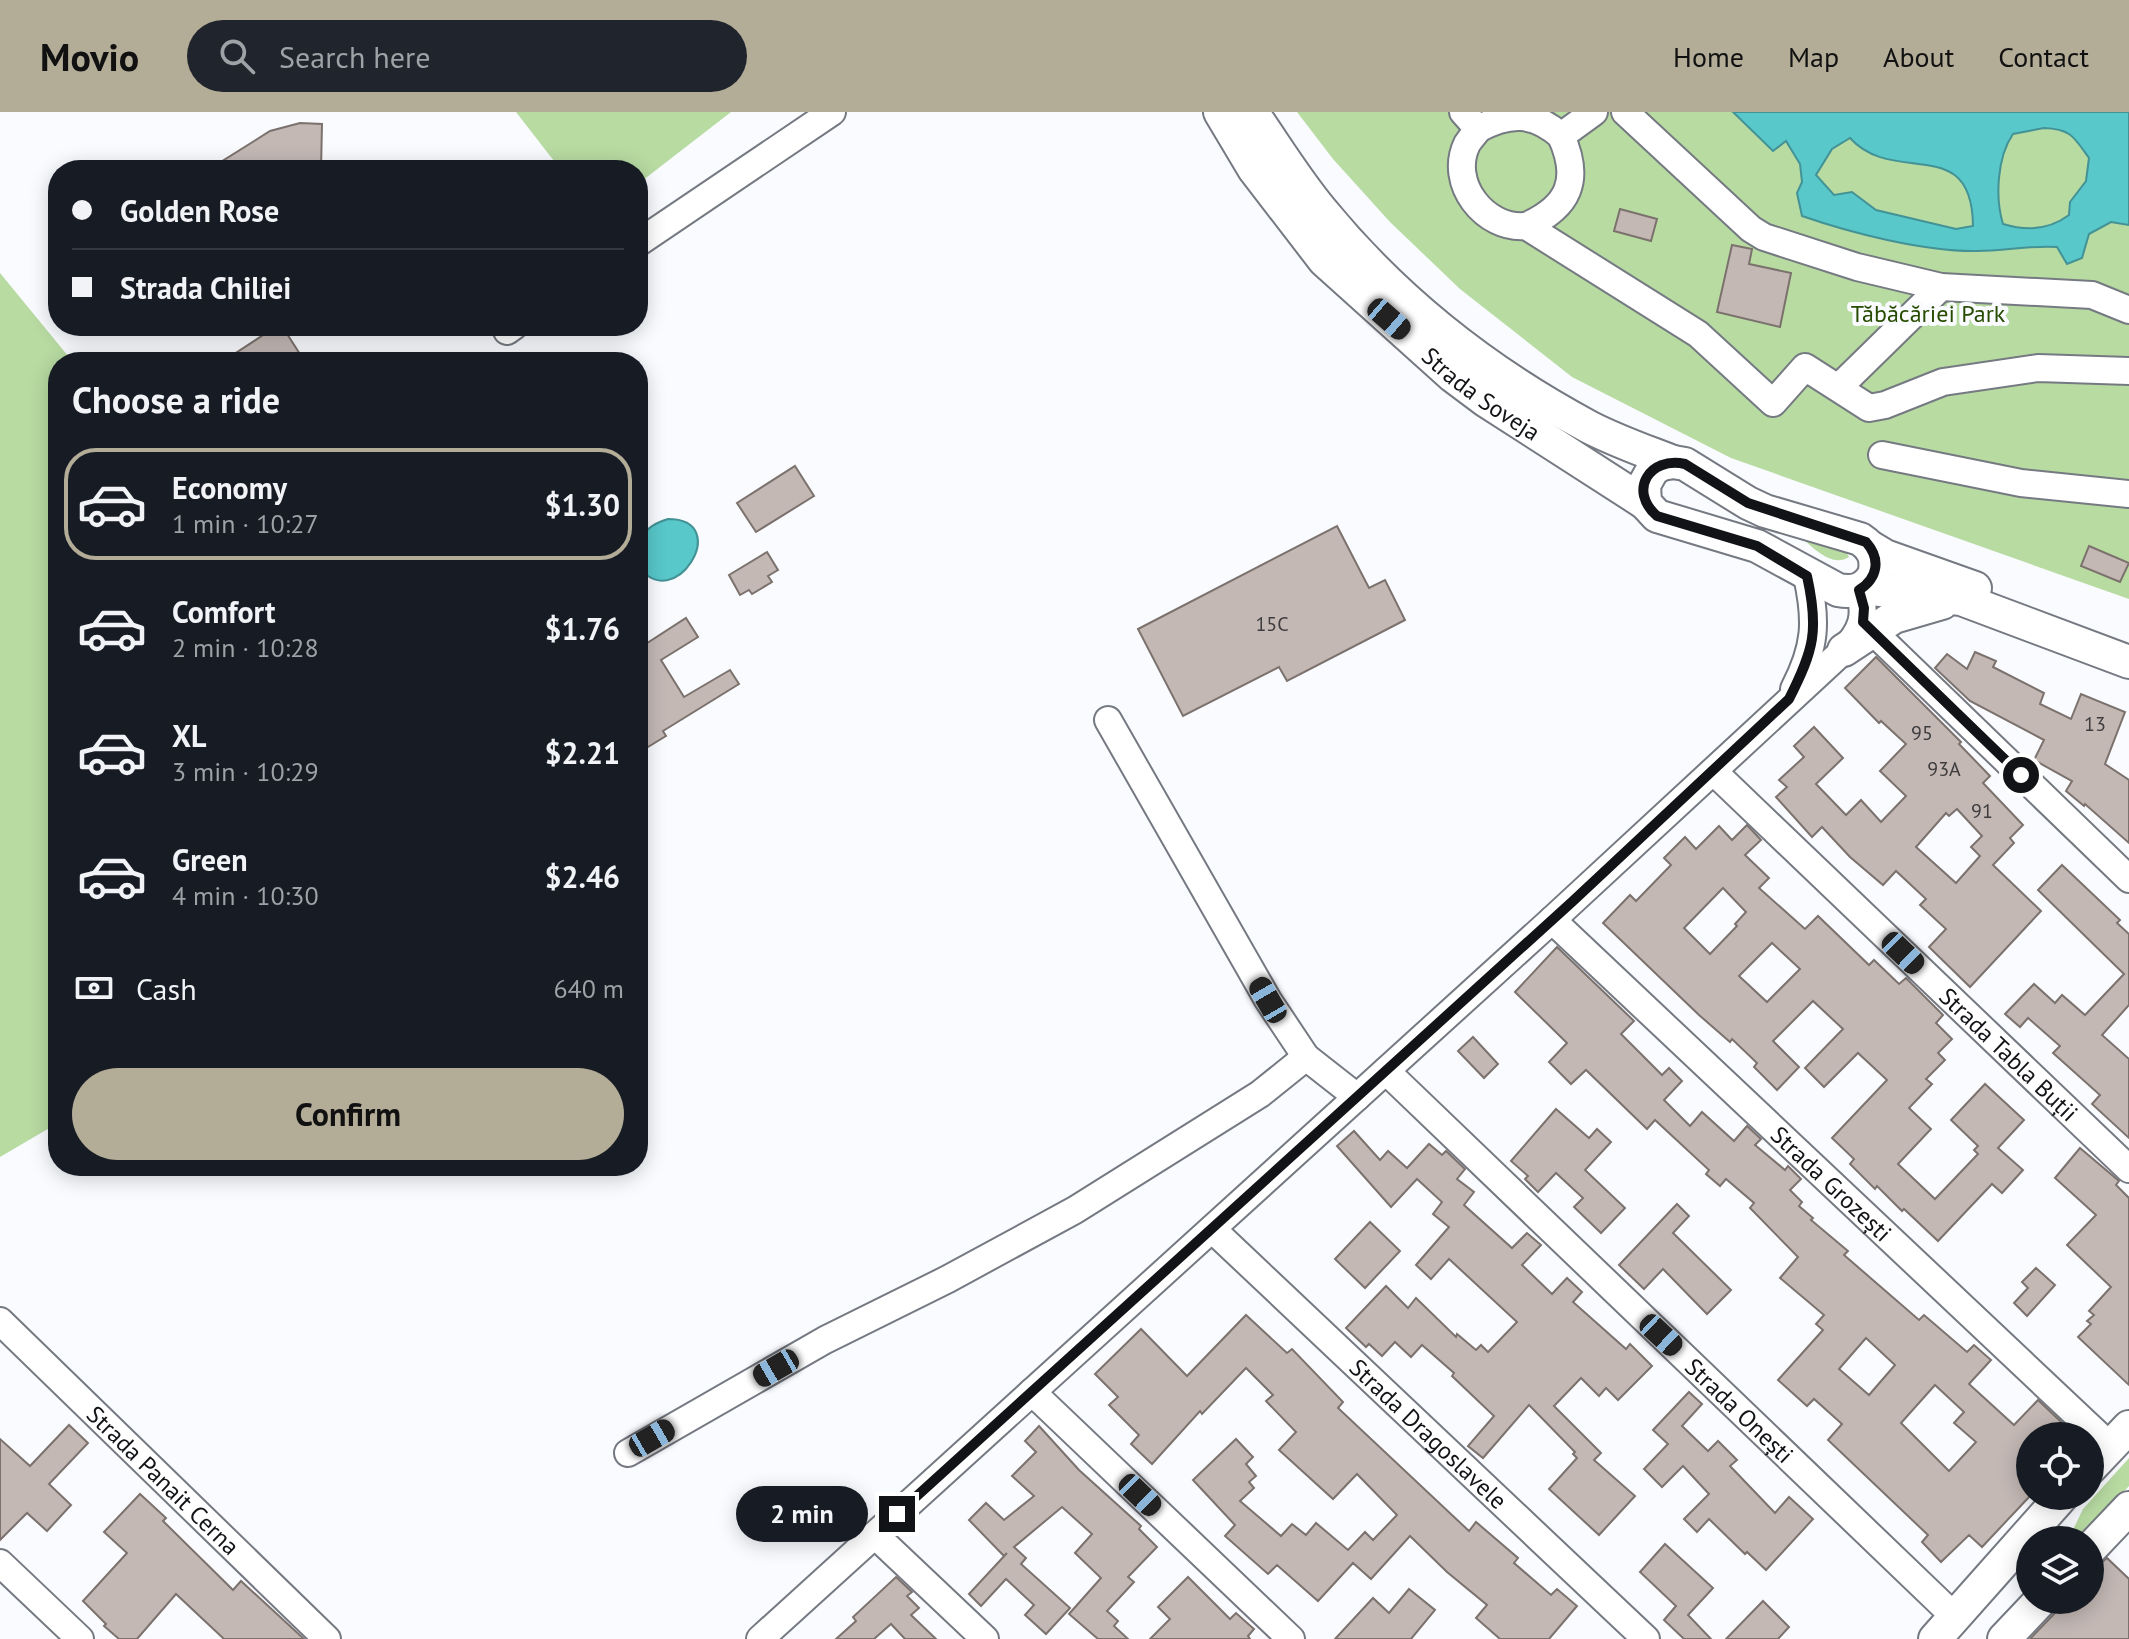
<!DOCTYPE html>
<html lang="en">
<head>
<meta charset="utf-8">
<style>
  :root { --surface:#171b24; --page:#20242c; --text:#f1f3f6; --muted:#9ea1a6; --line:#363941; --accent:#b3ac97 }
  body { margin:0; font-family:"PT Sans",sans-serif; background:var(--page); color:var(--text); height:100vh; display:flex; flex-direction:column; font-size:30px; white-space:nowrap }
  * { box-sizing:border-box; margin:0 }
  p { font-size:26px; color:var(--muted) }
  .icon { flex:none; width:44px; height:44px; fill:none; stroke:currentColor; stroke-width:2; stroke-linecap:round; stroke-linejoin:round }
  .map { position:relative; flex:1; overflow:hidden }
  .side { position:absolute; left:48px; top:240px; width:600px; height:824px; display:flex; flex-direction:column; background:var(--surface); border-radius:32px; box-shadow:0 4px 20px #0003 }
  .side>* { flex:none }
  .top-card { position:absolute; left:48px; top:48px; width:600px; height:176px; border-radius:32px; box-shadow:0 4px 20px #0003; display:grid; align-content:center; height:176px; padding:0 24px; background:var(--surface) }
  .fabs { position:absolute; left:2016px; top:1310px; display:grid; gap:16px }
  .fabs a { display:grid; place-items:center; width:88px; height:88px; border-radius:50%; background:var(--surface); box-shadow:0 4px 20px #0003; font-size:40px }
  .end { position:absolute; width:36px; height:36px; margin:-18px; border:10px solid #111316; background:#fff; box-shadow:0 0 0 4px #fff }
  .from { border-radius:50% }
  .bubble { position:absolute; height:56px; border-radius:28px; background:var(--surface); box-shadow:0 4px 20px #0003; font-size:26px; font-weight:700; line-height:56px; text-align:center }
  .car { position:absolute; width:24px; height:48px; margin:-24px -12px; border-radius:10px; box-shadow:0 0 6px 2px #0007; background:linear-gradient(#222 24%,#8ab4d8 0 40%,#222 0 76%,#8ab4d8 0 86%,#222 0) }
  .top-card b { display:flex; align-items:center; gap:28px; height:76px; font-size:30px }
  .top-card b+b { border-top:2px solid var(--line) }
  .top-card i { width:20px; height:20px; background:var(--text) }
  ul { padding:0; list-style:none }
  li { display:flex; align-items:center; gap:24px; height:112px; margin:0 16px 12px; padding:0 8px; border:4px solid transparent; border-radius:32px }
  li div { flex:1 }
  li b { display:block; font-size:30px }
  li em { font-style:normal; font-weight:700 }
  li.current { border-color:var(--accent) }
  li>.icon { width:72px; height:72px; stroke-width:1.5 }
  h2 { padding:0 24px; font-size:36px; line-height:96px }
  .pay { display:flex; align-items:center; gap:20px; height:88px; padding:0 24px; font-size:30px }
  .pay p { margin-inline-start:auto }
  .button { display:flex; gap:16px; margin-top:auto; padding:16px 24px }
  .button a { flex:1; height:92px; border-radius:48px; background:var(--accent); color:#111; font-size:32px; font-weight:700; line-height:92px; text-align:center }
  header { display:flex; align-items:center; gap:48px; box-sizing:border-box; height:112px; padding:0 40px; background:var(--accent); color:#111 }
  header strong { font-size:38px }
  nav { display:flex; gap:44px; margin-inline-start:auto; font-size:28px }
  .search { width:560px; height:72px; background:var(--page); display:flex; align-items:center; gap:20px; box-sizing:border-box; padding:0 28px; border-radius:44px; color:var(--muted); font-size:30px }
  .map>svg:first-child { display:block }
  .green { fill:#b8dba2 }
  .water { fill:#58c8cb; stroke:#439295; stroke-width:2; fill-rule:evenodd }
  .building { fill:#c3b8b4; stroke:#7b716d; stroke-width:2; fill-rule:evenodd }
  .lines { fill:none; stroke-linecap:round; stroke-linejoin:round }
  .minor-casing { stroke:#757981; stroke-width:30 }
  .major-casing { stroke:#757981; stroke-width:36 }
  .minor { stroke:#fff; stroke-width:26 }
  .major { stroke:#fff; stroke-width:32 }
  .route { stroke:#111316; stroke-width:10 }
  .labels { text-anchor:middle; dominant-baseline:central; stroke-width:8; stroke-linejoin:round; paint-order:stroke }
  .number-label { font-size:20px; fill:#3e3c3e }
  .park-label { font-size:24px; fill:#274b01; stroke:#f9fbff }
  .street-label { font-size:24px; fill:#111316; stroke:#f9fbff }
</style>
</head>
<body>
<header>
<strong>Movio</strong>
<div class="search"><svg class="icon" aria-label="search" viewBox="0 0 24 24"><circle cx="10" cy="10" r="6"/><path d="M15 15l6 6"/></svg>Search here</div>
<nav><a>Home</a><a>Map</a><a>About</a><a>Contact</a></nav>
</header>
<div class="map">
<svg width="2129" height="1527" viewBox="0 0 2129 1527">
  <rect width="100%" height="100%" fill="#f9fbff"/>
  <g class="green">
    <path d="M516,0H731L638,72V58H561Z"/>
    <path d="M1297,0H2129V487L1731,346L1572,265L1460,177L1390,110L1333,47Z"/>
    <path d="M0,161L73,250H58V1011L0,1045Z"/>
    <path d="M1797,422L1843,435L1849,445C1831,457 1811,433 1797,422Z"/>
    <path d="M2129,1346V1374L2079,1428H2068L2083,1397Z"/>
  </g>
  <g class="water">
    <path d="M1733,0H2129V113L2111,110L2089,122L2082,146L2067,152L2057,135C2030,133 2005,139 1977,139C1925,140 1851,121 1802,104L1797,81L1802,70L1800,52L1786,29L1773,39ZM2044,16C2071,17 2074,25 2089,46L2086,69L2070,90L2069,103C2049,118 2026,119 2003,112C1995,86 1997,45 2013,22ZM1850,26C1894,75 1972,20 1973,114L1956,117L1876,98L1852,80L1834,83L1816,63L1832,37Z"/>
    <path d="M668,407C735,407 673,506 638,453C638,428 641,415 668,407Z"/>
  </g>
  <g class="building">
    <path d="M300,11L322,12L321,58H208L270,19Z"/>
    <path d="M1620,97L1657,107L1651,129L1614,119Z"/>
    <path d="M1732,133L1752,137L1749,152L1791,161L1780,215L1717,200Z"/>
    <path d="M277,214H282L305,250H222Z"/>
    <path d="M795,354L814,384L756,420L737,391Z"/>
    <path d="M1337,414L1369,476L1385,468L1405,508L1287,569L1279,555L1183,604L1138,517Z"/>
    <path d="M2089,434L2129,451L2120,470L2081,454Z"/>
    <path d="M767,440L778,458L768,464L772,470L752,482L749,478L740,483L729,463Z"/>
    <path d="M686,506L698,525L661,548L684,585L730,558L739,572L663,619L666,624L638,641V537Z"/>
    <path d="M1975,540L1996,549L1993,555L2044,581L2040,592L2071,607L2081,582L2125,600L2105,652L2129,668V731L2085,692L2084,694L2066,679L2072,669L2034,648L2044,628L1970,589L1935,556L1947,542L1967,557Z"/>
    <path d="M1876,545L1961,630L1959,632L1990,664L1983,671L2023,713L2010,726L2014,731L1993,753L2041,799L1970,875L1929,835L1946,817L1920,793L1926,787L1896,759L1883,773L1850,745L1822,715L1812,725L1776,685L1787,675L1779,668L1804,645L1794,634L1814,615L1843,646L1816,672L1846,703L1861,688L1881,710L1906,684L1880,659L1906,632L1881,609L1879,611L1845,576ZM1957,697L1982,724L1971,735L1980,744L1956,771L1916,735L1946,701L1949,704Z"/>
    <path d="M1747,713L1761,728L1745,743L1769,766L1759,776L1805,817L1818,804L1869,853L1874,848L1899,872L1906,866L1943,903L1936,911L1952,927L1938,941L1945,948L1926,967L1932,972L1909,996L1931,1017L1898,1052L1935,1087L1978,1042L1974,1038L1978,1034L1951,1008L1985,972L2024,1008L1998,1036L2023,1058L2002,1081L1992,1072L1938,1129L1904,1097L1902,1099L1877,1074L1875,1077L1850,1052L1854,1047L1832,1026L1887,968L1858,941L1824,975L1805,956L1843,917L1813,889L1773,929L1799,955L1777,978L1754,955L1757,951L1732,927L1730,930L1699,903L1603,811L1630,783L1636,789L1671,753L1664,746L1685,725L1696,737L1719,714L1732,728ZM1723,776L1746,800L1735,812L1737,814L1710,842L1684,816ZM1772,831L1800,857L1767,890L1739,864Z"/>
    <path d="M2062,753L2120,808L2117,811L2129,822V893L2102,923L2129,947V1026L2092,992L2100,983L2053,941L2060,934L2028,906L2020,915L2005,902L2034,872L2055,891L2062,883L2085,903L2124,862L2038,778Z"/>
    <path d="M1557,835L1634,909L1621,922L1662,963L1669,956L1682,969L1664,988L1690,1014L1702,1000L1734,1029L1747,1014L1761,1027L1755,1033L1785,1058L1788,1054L1801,1067L1790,1078L1802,1090L1799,1094L1813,1106L1811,1108L1848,1139L1844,1143L1919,1208L1924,1203L1967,1240L1974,1233L1991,1248L1969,1272L2014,1313L2038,1288L2076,1324H2030V1384L1982,1435L1969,1423L1941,1450L1922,1430L1928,1423L1828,1328L1842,1312L1814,1287L1807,1294L1778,1268L1823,1218L1816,1212L1824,1203L1780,1166L1798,1145L1750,1096L1754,1091L1726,1067L1720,1074L1706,1062L1709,1058L1655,1008L1647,1017L1586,958L1571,972L1549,950L1567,931L1515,880ZM1866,1226L1895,1253L1869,1283L1839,1257ZM1935,1273L1964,1300L1954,1311L1976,1330L1949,1359L1901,1311Z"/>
    <path d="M1473,925L1498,952L1484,966L1458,939Z"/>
    <path d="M1556,997L1589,1026L1597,1017L1611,1030L1585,1058L1625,1096L1601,1121L1574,1095L1583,1086L1556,1061L1538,1080L1525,1067L1528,1064L1511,1049Z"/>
    <path d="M1354,1019L1380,1048L1388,1039L1407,1056L1429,1032L1442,1043L1446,1039L1465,1057L1457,1067L1474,1080L1464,1093L1512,1136L1527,1121L1541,1133L1522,1153L1552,1182L1567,1166L1582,1180L1573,1190L1626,1237L1630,1232L1652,1254L1618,1288L1606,1276L1599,1284L1581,1266L1554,1294L1601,1341L1594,1348L1635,1384L1599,1423L1549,1377L1577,1346L1573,1342L1575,1340L1529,1293L1483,1346L1468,1334L1494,1304L1452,1264L1454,1261L1422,1233L1411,1245L1395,1230L1382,1244L1369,1232L1366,1235L1346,1216L1386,1174L1408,1196L1416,1186L1456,1225L1457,1222L1476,1238L1481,1233L1488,1240L1517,1210L1449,1147L1431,1167L1416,1153L1449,1115L1433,1102L1442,1090L1417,1067L1391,1095L1337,1034Z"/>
    <path d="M2080,1036L2119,1069L2116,1073L2129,1086V1273L2078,1225L2091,1212L2087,1209L2094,1203L2089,1199L2111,1175L2067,1133L2096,1103L2055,1066Z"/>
    <path d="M1677,1092L1689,1104L1673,1121L1731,1178L1707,1202L1663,1157L1644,1177L1619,1153Z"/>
    <path d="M1370,1110L1400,1139L1365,1176L1335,1147Z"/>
    <path d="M2036,1156L2055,1173L2027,1204L2014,1191L2028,1176L2022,1170Z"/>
    <path d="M1246,1203L1287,1241L1292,1237L1343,1290L1338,1296L1469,1419L1476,1410L1518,1446L1514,1451L1551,1483L1557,1477L1577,1494L1549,1527H1500L1476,1506L1487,1493L1447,1460L1410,1424L1371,1467L1353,1451L1318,1489L1277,1453L1268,1462L1225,1424L1235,1413L1193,1368L1236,1327L1253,1345L1246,1352L1256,1364L1249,1370L1254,1376L1240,1389L1281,1424L1292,1412L1306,1423L1316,1411L1348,1438L1365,1420L1373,1428L1397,1403L1357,1362L1333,1387L1279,1338L1296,1320L1266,1289L1273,1283L1246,1256L1202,1302L1200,1299L1152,1352L1131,1332L1139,1323L1109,1293L1118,1285L1095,1262L1141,1217L1187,1264Z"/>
    <path d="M1689,1280L1702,1292L1682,1314L1708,1339L1718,1329L1737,1348L1730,1354L1775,1401L1789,1385L1813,1407L1766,1458L1747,1440L1745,1442L1709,1407L1697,1420L1684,1407L1709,1382L1683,1354L1662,1375L1644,1357L1668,1332L1653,1318Z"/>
    <path d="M69,1313L88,1331L49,1372L71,1393L47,1419L27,1401L0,1428V1327L30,1354Z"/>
    <path d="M1039,1314L1079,1358L1141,1414L1139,1417L1157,1435L1128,1465L1134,1470L1107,1499L1118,1509L1114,1514L1128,1527H1098L1069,1502L1101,1466L1075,1441L1092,1422L1062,1395L1014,1435L1026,1446L1021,1452L1070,1496L1046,1522L1025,1503L1034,1493L1006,1467L981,1494L969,1482L1007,1441L1004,1444L969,1408L986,1391L1004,1408L1034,1384L1012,1364L1036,1340L1025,1329Z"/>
    <path d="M140,1382L166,1406L163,1409L233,1478L241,1469L304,1527H224L176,1482L137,1527H119L104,1514L106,1512L83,1489L127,1441L104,1420Z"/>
    <path d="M1665,1432L1713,1476L1688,1503L1711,1527H1684L1664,1508L1676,1494L1640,1460Z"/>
    <path d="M2107,1446L2129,1467V1527H2030L2055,1501L2059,1488H2090V1455H2096Z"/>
    <path d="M896,1465L912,1480L907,1484L919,1496L911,1503L936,1527H905L891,1512L874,1527H836L856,1509L853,1505Z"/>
    <path d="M1188,1465L1230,1507L1236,1501L1254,1517L1248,1524L1250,1527H1150L1170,1507L1158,1495Z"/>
    <path d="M1409,1477L1435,1498L1411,1527H1335L1373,1486L1389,1501Z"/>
    <path d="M1763,1489L1789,1515L1778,1527H1726Z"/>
  </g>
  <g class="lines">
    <defs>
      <g id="minor">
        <path d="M1463,0L1478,17C1475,22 1470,27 1467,32C1448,71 1485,118 1526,114L1698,222L1773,291L1805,255L1869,296L1885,293L1943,270L2038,256L2129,259"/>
        <path d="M1625,0L1751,117L1764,125L1857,155L1941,175L2092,183L2129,198"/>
        <path d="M1478,17C1510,0 1534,0 1561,24L1594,0"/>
        <path d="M1526,114C1569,95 1581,68 1561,24"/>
        <path d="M638,131L832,0"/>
        <path d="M507,219L514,214"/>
        <path d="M1839,275L1941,175"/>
        <path d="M1882,343L2021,371L2129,382"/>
        <path d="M1863,510L2129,767"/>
        <path d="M1794,577C1816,535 1817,509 1807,464"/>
        <path d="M1108,608L1268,888L1306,945L1357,985"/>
        <path id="s1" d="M1714,660L2129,1057"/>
        <path id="s2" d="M1552,808L2111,1335"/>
        <path id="s3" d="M1386,959L1955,1505"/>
        <path id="s4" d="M1212,1117L1646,1527"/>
        <path id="s5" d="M0,1209L327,1527"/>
        <path d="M1032,1280L1291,1527"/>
        <path d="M628,1341L825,1228L948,1167L1075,1098L1260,982L1306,945"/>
        <path d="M875,1423L985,1527"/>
        <path d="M0,1451L80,1527"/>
        <path d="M760,1527L1552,808L1844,538C1862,518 1867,504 1859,478"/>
      </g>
      <g id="major">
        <path id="s6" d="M1220,0L1254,57L1324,148L1453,264L1485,288L1645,391"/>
        <path d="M1252,0C1275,33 1296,68 1322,99C1395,188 1488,261 1589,315C1616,329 1645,339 1673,350"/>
        <path d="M1673,350L1685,352L1748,391L1765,399L1860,427C1874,436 1878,448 1874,463C1865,478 1854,481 1838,478L1757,434L1657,404L1645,391L1644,373L1653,357L1662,352Z"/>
        <path d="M1870,435L1885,444L1975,476"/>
        <path d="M1863,476L1961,487L2129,550"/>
        <path d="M1844,538L1894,505L1942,491"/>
        <path d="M2090,1356L2129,1315"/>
        <path d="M2090,1437L2129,1396"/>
        <path d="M1935,1527L2062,1384"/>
        <path d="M2004,1527L2041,1488"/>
      </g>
    </defs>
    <use href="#minor" class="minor-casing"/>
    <use href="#major" class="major-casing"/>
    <use href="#minor" class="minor"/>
    <use href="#major" class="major"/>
  </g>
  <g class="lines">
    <path class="route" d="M897,1402L1573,789L1789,587C1814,538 1819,518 1807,464L1757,434L1657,404C1628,379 1649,344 1685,352L1748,391L1866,430C1881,447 1878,466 1859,478L1864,496L1863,510L2021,663"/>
  </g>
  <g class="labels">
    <g class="number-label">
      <text x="1272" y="512">15C</text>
      <text x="2095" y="612">13</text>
      <text x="1922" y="621">95</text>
      <text x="1944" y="657">93A</text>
      <text x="1982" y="699">91</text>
    </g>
    <g class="park-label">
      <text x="1928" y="201">Tăbăcăriei Park</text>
    </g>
    <g class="street-label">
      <text stroke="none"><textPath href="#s6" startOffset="388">Strada Soveja</textPath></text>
      <text stroke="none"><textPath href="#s1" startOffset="408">Strada Tabla Buții</textPath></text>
      <text stroke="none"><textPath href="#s2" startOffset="384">Strada Grozești</textPath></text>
      <text stroke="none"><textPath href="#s3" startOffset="490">Strada Onești</textPath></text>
      <text stroke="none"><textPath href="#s4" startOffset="298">Strada Dragoslavele</textPath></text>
      <text stroke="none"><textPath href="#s5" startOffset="228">Strada Panait Cerna</textPath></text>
    </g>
  </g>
</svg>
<div class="fabs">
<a><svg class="icon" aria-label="locate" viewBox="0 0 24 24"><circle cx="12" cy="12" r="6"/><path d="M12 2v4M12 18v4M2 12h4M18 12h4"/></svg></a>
<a><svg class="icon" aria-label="layers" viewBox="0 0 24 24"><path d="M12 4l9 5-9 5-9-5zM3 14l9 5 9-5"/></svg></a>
</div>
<i class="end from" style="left:2021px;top:663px"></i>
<i class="end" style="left:897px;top:1402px"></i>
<div class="bubble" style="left:736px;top:1374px;width:132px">2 min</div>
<i class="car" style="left:1389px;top:207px;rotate:131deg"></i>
<i class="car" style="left:1903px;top:841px;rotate:134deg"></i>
<i class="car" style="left:1268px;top:888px;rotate:330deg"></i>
<i class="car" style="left:1661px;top:1223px;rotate:133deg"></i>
<i class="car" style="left:776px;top:1256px;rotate:240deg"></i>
<i class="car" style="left:652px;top:1326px;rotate:60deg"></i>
<i class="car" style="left:1140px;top:1383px;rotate:134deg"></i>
<div class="top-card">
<b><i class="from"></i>Golden Rose</b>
<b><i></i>Strada Chiliei</b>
</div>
<section class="side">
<h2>Choose a ride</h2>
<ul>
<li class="current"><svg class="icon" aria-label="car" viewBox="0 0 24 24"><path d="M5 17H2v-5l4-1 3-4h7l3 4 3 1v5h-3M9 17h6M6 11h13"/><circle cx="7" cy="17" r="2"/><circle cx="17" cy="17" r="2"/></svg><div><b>Economy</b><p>1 min · 10:27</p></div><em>$1.30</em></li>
<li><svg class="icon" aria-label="car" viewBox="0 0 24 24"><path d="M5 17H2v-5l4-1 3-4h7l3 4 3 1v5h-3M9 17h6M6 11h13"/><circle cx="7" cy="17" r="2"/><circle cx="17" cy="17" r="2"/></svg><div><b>Comfort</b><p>2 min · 10:28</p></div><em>$1.76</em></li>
<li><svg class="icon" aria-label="car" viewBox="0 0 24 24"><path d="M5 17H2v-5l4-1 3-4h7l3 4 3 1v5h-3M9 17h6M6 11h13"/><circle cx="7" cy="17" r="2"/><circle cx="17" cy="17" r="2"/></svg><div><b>XL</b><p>3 min · 10:29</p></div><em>$2.21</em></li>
<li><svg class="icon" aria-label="car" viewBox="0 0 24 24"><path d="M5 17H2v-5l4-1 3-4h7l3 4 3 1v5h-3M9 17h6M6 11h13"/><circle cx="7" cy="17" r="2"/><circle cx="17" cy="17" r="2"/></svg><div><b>Green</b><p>4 min · 10:30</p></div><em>$2.46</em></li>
</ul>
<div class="pay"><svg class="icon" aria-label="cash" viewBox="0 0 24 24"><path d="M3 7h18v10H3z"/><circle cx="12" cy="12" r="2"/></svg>Cash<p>640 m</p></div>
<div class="button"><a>Confirm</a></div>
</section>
</div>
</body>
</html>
